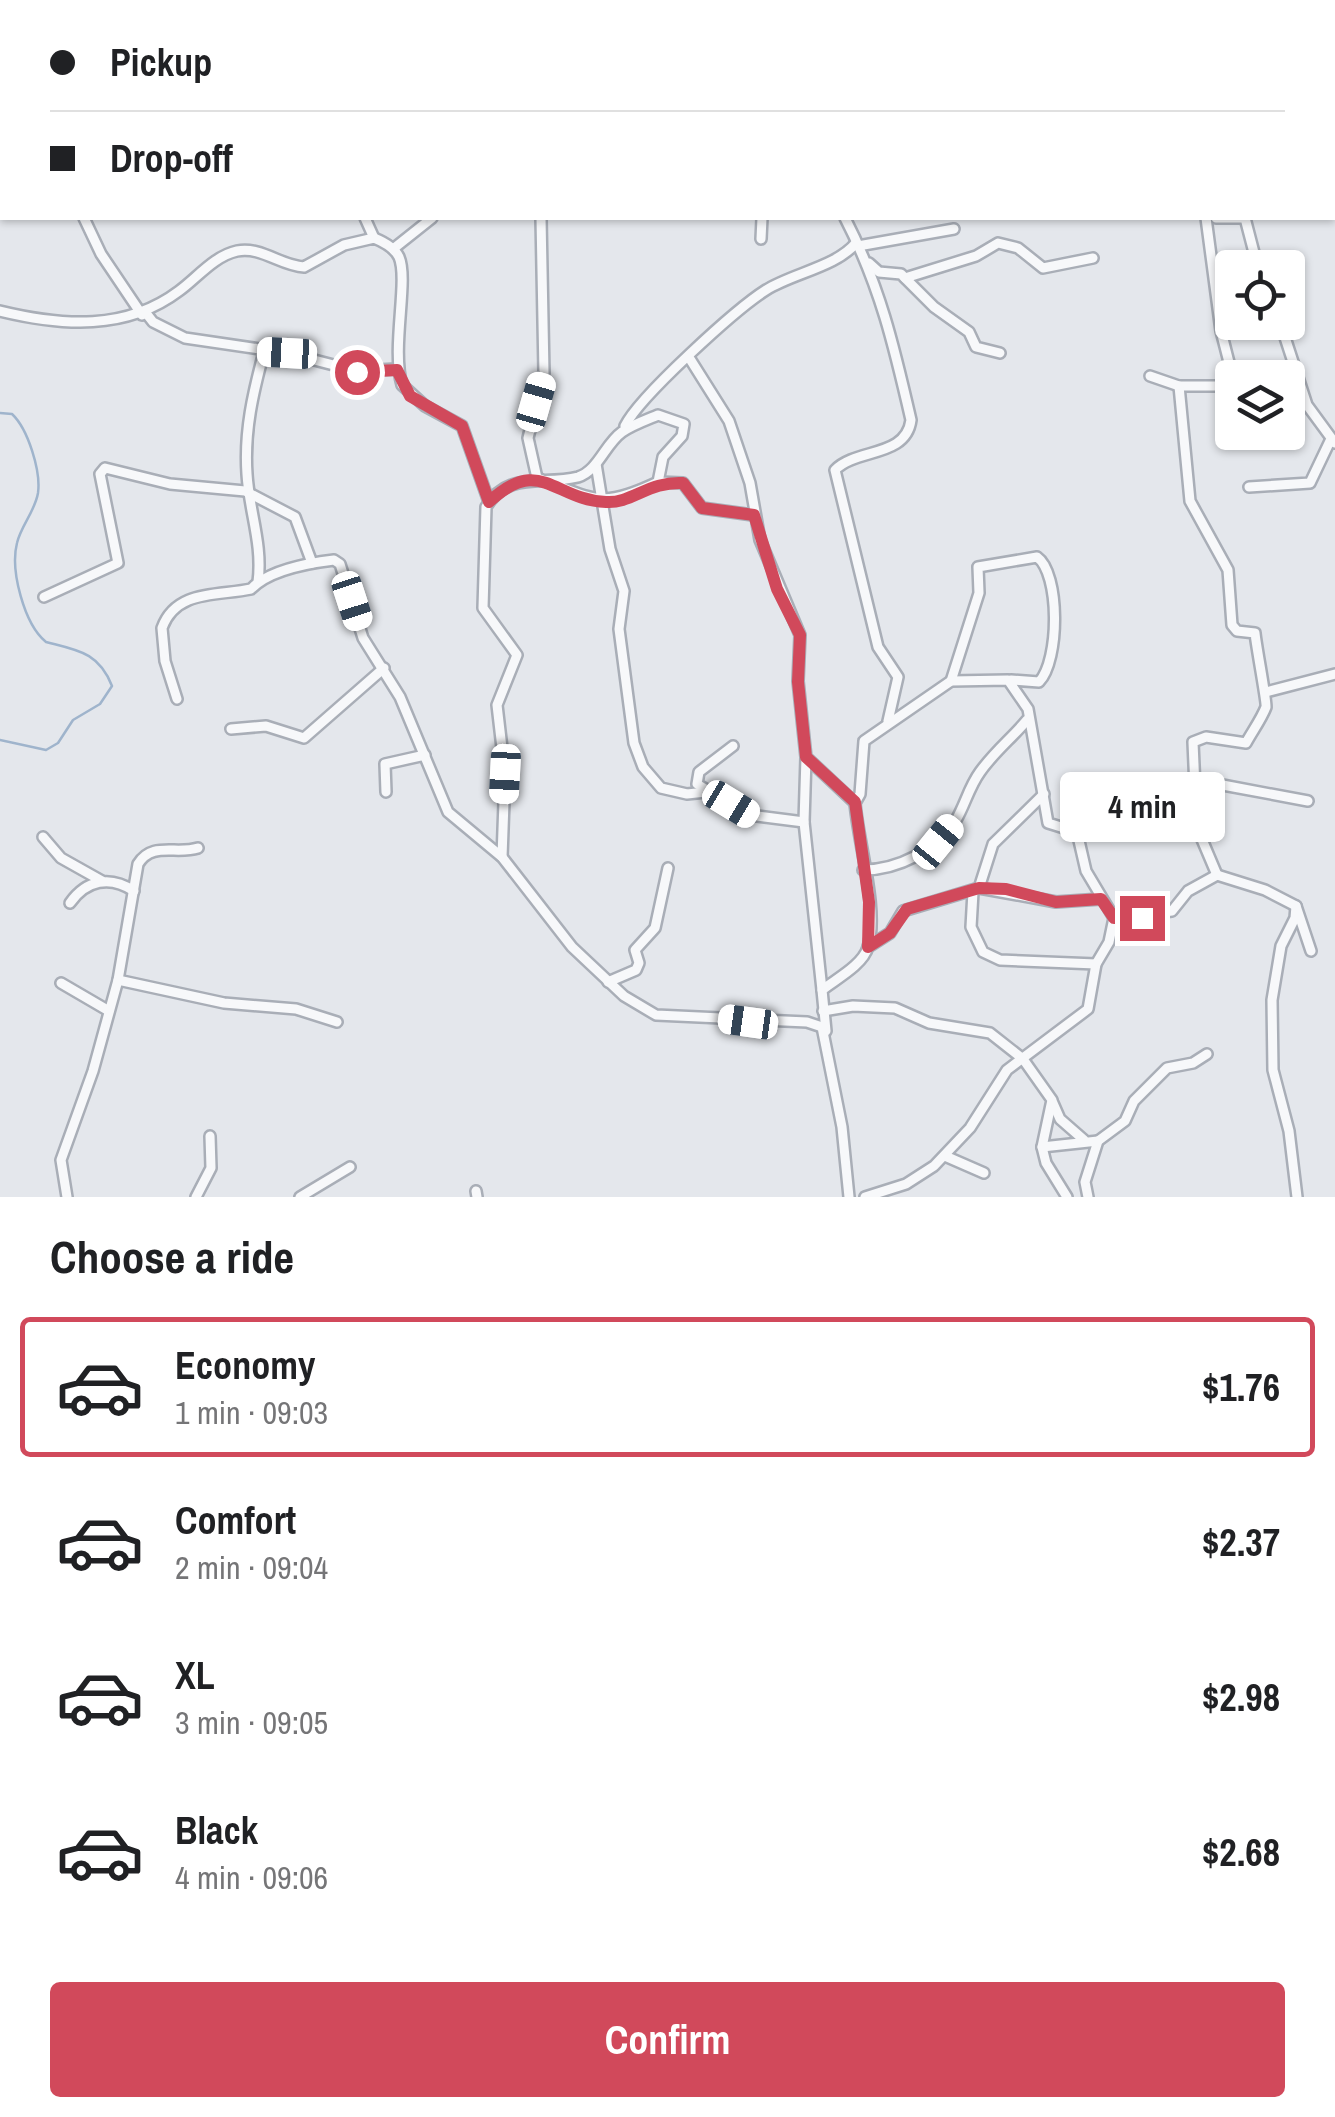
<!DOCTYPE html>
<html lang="en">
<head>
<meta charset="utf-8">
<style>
  :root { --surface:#fff; --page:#f6f6f6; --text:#202124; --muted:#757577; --line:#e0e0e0; --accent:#d1495b }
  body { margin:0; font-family:"Archivo Narrow",sans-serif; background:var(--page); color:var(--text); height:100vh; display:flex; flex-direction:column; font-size:38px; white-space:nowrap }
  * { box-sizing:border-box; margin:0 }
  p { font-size:32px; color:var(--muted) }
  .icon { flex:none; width:55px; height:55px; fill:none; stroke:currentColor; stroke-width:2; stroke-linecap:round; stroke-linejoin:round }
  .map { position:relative; height:1197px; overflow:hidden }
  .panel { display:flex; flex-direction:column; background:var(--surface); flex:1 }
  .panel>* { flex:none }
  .top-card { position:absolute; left:0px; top:0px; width:1335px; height:220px; box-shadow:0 2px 8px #0004; display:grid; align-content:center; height:220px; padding:0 50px; background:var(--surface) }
  .buttons { position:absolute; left:1215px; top:250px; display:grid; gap:20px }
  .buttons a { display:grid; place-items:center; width:90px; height:90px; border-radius:10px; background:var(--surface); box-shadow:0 2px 8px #0004; font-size:50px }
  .end { position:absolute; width:45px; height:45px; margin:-22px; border:12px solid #d1495b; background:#fff; box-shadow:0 0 0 5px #fff }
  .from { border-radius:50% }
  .bubble { position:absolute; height:70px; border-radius:10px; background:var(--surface); box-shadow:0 2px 8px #0004; font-size:32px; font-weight:800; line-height:70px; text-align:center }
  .car { position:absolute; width:30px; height:60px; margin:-30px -15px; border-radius:12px; box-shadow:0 0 8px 2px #0007; background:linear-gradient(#fff 24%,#345 0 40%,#fff 0 76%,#345 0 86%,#fff 0) }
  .top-card b { display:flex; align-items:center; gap:35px; height:95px; font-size:38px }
  .top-card b+b { border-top:2px solid var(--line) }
  .top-card i { width:25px; height:25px; background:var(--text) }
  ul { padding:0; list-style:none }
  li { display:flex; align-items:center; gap:30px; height:140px; margin:0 20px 15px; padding:0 30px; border:5px solid transparent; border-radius:10px }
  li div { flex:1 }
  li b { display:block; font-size:38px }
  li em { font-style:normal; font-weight:800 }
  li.selected { border-color:var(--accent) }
  li>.icon { width:90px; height:90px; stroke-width:1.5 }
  h2 { padding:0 50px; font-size:45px; line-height:120px }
  .button { display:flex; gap:20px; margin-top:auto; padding:20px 50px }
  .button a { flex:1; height:115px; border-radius:10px; background:var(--accent); color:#fff; font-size:40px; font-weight:800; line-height:115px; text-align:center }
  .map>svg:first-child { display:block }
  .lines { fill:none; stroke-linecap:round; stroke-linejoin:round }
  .stream { stroke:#9fb4cc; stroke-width:2.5 }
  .minor-casing { stroke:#a9aeb7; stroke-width:14 }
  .minor { stroke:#f7f8fa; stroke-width:9 }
  .route { stroke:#d1495b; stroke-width:12 }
</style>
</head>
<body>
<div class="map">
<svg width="1335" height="1197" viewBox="0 0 1335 1197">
  <rect width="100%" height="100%" fill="#e4e7ec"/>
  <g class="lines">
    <g class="stream">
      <path d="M173,0L184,2"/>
      <path d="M384,0L399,2"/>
      <path d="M541,0L543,2"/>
      <path d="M692,0L693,2"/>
      <path d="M211,2L226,0"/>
      <path d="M416,2L428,0"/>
      <path d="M0,413L12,414C28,429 41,471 38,493C35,511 21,526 17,543C10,570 24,624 46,642C77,650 99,652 112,686L100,704L73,720L58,743L46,750L0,740"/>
    </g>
    <defs>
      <g id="minor">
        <path d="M884,0L886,2"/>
        <path d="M1314,0L1318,2"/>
        <path d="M897,2L898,0"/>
        <path d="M1332,13L1335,14"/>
        <path d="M1332,135H1335"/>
        <path d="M1332,205H1335"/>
        <path d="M84,218L101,254L142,315"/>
        <path d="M365,218L374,238"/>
        <path d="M845,218C880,286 894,346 911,420C906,458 856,448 835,470L878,647L898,677L888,721"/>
        <path d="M1206,218L1221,331L1233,378"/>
        <path d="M1216,218H1245L1258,268"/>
        <path d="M761,239L762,218"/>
        <path d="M858,246L954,229"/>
        <path d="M393,249L432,218"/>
        <path d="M869,263L879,272L901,274L934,307L969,332L976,347L1000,353"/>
        <path d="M905,278L976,256L998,243L1018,248L1043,268L1093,258"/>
        <path d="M0,311C62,326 126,331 179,291C197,278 214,256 237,251C261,246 281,266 304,267L344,245L374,238C384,242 394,247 399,257C409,280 391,348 402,385L425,406L462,426L489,502"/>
        <path d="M146,313L153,322L185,338L287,353L357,371L397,369"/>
        <path d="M1280,322L1307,405L1335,443"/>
        <path d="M690,359L729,421L750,483L760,540L800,635L798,681L806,757L855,803"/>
        <path d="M1150,376L1179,386H1228L1232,381"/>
        <path d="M1179,386L1190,501L1228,570L1232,625L1237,631L1255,633C1256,645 1267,702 1266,707C1262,718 1252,732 1246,743L1206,737L1193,742L1195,788"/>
        <path d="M625,426C639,397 736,309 766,290C793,273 836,267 856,243"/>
        <path d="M596,464L610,549L624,591L619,629L634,743L643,767L661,788L687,794L706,792"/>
        <path d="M537,478L528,438L544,373L541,218"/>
        <path d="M658,482L683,483L702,508L753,515"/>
        <path d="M1249,487L1310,483L1330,441"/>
        <path d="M258,582C263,544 249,511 247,474C244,431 253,393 264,352"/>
        <path d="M44,597L118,563L100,474L105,468L170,484L245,491L295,517L312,563"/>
        <path d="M951,681L979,593L978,567L1037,557C1060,573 1060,660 1039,682L1011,680"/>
        <path d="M1266,692L1335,674"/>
        <path d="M177,699L165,661L162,628C176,589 219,596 251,589C269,570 309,563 334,560L340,564L363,638L400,697L448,812L502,857L572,947L624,996L656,1015L807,1022L822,1027L842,1127L849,1197"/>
        <path d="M231,729L266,726L304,738L384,668"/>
        <path d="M733,746L699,772L697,784L749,815L804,822"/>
        <path d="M806,757L804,822L822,990"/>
        <path d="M386,792L385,764L425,755"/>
        <path d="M43,837L61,858L102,881"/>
        <path d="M502,857L505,774L497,705L517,655L483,608L486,507C509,470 542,486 578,477C598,471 605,444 622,432C632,425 646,420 658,415L684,424L682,436L663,457L658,482C599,510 595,499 537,478"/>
        <path d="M863,870C897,870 938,850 956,820C965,805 969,787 980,772C994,752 1012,738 1027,720"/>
        <path d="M1217,875L1187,804L1191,791L1212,783L1308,801"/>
        <path d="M979,888L1056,902L1101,899"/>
        <path d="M973,892L971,927L983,952L1000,960L1096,964"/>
        <path d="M70,903C86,880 110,875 134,891"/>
        <path d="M1296,906L1295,918L1281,946L1272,1000L1273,1070L1289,1131L1297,1197"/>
        <path d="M1114,918L1172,911L1188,891L1217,875L1265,890L1296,906L1311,951"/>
        <path d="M868,947L890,933L903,911L979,888L993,844L1044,794"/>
        <path d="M118,980L224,1003L296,1009L337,1022"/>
        <path d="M608,982L636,970L639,963L635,950L655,928L668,868"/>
        <path d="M61,983L109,1011"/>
        <path d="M823,1011L853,1006L895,1008L929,1023L990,1033L1023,1059L1052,1100L1042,1147L1046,1163L1067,1197"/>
        <path d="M826,1031L822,990C836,979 863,965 868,947C879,910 858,842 855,803L860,794L864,741L951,681L1008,680L1028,709L1048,823L1077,832L1086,871L1114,918L1109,942L1096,964L1088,1009L1007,1070L970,1128L934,1166L906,1184L865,1197"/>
        <path d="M1053,1103L1060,1119L1084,1140"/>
        <path d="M1042,1147L1098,1141"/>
        <path d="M945,1156L984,1173"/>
        <path d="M476,1191L477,1197"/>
        <path d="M67,1197L61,1160L93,1071L118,980L138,864C152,841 176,855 198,848"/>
        <path d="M196,1197L211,1168L210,1136"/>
        <path d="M300,1197L350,1167"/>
        <path d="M1088,1197L1085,1182L1098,1141L1125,1121L1134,1101L1167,1068L1193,1063L1207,1054"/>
      </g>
    </defs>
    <use href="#minor" class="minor-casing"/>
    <use href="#minor" class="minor"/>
  </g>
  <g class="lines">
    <path class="route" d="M357,372L397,370L410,396L462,426L489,502C540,454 554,500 606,502C631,504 649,481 683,483L702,508L754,515L777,589L800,635L798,682L806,757L855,802L869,902L868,947L890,933L907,909L979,888L1006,889L1056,902L1101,899L1114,918H1142"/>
  </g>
</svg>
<div class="buttons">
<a><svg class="icon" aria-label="locate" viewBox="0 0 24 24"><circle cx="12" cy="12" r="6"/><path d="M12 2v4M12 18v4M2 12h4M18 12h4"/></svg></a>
<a><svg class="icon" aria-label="layers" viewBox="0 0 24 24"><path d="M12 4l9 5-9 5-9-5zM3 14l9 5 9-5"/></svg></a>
</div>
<i class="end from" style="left:357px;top:372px"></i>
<i class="end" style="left:1142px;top:918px"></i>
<div class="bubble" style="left:1060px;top:772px;width:165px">4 min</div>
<i class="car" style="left:287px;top:353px;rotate:273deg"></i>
<i class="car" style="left:536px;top:402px;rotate:16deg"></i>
<i class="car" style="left:352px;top:601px;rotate:162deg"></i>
<i class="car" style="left:505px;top:774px;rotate:183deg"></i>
<i class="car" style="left:731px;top:804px;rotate:121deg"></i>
<i class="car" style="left:938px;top:842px;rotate:39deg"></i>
<i class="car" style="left:748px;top:1022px;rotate:278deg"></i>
<div class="top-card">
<b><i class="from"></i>Pickup</b>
<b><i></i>Drop-off</b>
</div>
</div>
<section class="panel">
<h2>Choose a ride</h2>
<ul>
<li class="selected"><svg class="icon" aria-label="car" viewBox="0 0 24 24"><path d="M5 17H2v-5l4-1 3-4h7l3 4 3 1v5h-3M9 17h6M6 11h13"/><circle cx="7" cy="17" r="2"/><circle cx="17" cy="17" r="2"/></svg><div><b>Economy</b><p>1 min · 09:03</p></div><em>$1.76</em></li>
<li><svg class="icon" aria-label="car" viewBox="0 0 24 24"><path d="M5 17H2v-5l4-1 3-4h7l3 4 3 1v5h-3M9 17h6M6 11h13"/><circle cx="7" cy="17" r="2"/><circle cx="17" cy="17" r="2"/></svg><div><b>Comfort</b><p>2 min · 09:04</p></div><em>$2.37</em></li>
<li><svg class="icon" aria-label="car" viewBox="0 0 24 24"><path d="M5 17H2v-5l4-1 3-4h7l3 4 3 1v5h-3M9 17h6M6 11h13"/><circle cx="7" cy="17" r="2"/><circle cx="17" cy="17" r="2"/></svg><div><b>XL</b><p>3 min · 09:05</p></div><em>$2.98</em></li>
<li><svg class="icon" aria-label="car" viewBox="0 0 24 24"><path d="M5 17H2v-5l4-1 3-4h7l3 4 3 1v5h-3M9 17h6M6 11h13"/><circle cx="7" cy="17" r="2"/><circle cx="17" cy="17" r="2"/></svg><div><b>Black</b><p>4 min · 09:06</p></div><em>$2.68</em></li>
</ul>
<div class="button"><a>Confirm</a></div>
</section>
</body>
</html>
